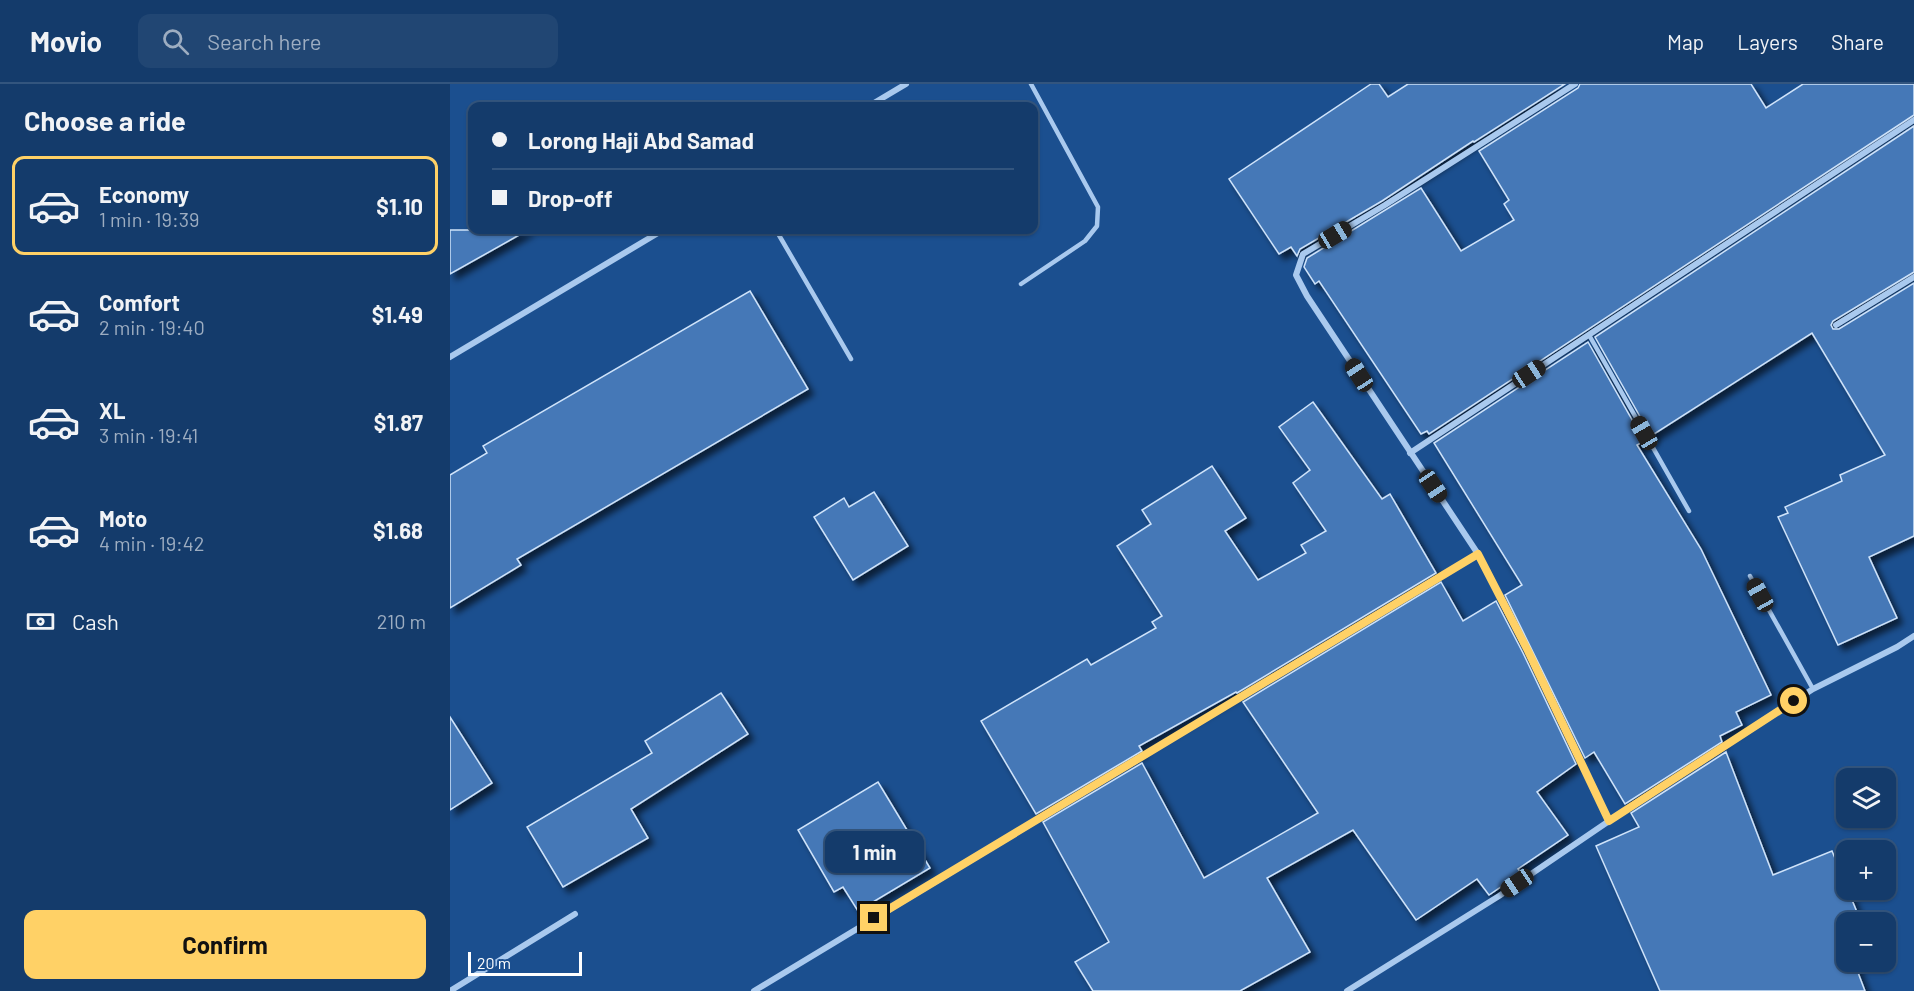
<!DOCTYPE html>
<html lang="en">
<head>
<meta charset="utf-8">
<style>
  :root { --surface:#143b6b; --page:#214673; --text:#f1f3f6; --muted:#9dadc1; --line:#33557e; --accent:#ffd166 }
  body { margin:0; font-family:Barlow,sans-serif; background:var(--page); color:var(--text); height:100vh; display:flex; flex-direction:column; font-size:22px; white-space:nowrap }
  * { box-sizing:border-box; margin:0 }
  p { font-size:20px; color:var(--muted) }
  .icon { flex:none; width:33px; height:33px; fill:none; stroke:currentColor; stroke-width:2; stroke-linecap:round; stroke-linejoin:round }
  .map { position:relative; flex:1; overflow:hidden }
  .details { display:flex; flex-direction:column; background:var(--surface); width:450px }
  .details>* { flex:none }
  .hud { position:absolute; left:18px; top:18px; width:570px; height:132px; border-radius:12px; box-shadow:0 2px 4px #0004,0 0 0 2px var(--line); display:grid; align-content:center; height:132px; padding:0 24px; background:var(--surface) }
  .tools { position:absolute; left:1386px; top:684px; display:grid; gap:12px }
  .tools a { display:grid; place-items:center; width:60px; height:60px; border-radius:12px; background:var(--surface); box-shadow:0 2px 4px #0004,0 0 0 2px var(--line); font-size:30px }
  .scale { position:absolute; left:18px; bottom:15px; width:114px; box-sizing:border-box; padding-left:6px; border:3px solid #fff; border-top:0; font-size:16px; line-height:21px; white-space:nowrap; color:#fff; -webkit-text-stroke:4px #1b4f8f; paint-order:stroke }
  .end { position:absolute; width:27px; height:27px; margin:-14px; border:8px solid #ffd166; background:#111; box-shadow:0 0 0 3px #111 }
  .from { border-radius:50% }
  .bubble { position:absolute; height:42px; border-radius:12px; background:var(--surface); box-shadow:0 2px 4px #0004,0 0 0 2px var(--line); font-size:20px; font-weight:700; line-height:42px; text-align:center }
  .car { position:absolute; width:18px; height:36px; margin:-18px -9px; border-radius:8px; box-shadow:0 0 4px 2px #0007; background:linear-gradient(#222 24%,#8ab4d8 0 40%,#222 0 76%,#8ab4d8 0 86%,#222 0) }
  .hud b { display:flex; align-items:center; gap:21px; height:57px; font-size:22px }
  .hud b+b { border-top:2px solid var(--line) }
  .hud i { width:15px; height:15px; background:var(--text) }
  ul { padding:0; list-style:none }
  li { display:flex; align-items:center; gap:18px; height:99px; margin:0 12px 9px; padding:0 12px; border:3px solid transparent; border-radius:12px }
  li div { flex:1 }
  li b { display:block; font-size:22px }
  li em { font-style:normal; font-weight:700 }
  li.on { border-color:var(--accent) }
  li>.icon { width:54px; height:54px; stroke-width:1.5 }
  h2 { padding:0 24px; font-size:27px; line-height:72px }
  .pay { display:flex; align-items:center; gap:15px; height:66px; padding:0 24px; font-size:22px }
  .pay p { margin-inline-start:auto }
  .primary-button { display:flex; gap:12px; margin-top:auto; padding:12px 24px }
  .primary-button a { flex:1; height:69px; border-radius:12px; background:var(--accent); color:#111; font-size:24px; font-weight:700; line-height:69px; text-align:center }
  header { display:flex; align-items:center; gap:36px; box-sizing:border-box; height:84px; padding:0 30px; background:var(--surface); border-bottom:2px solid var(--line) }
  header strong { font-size:28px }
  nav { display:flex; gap:33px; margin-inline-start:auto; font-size:21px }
  .search { width:420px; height:54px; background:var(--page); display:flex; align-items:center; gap:15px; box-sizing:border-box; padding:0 21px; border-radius:12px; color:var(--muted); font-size:22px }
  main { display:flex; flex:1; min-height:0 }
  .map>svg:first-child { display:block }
  .building { fill:#4478b7; stroke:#cfe3fa; stroke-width:1.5; filter:url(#shadow) }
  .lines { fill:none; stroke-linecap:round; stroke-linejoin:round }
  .service { stroke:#a9c9ee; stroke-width:4.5 }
  .minor { stroke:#a9c9ee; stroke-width:6 }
  .route { stroke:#ffd166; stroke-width:8 }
</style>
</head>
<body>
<header>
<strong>Movio</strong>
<div class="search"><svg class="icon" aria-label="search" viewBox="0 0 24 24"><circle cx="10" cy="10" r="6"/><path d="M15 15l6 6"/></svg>Search here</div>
<nav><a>Map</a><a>Layers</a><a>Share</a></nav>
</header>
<main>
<section class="details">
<h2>Choose a ride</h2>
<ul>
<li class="on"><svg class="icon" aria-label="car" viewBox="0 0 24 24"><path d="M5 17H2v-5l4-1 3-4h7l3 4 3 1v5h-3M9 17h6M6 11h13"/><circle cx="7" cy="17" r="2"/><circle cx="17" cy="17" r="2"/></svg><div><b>Economy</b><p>1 min · 19:39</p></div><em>$1.10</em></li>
<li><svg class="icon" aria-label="car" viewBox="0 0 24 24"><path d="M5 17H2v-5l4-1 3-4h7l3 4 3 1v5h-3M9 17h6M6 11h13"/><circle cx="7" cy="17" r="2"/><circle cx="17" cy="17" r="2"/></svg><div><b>Comfort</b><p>2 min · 19:40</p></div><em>$1.49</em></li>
<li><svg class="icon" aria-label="car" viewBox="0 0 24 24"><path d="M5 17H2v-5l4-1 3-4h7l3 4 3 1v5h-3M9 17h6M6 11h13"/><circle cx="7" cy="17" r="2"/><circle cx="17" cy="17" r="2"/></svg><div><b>XL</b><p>3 min · 19:41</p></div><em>$1.87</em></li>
<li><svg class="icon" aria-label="car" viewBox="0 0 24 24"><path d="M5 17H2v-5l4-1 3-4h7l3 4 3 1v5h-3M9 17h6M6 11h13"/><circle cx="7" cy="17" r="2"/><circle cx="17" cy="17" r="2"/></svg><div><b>Moto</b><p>4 min · 19:42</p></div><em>$1.68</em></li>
</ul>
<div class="pay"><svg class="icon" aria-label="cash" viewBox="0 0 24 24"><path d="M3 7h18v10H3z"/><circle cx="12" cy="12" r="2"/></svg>Cash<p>210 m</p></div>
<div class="primary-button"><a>Confirm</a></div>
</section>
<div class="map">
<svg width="1464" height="907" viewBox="0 0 1464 907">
  <defs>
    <filter id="shadow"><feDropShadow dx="5.5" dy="5.5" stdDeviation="3" flood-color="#0009"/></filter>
  </defs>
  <rect width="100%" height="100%" fill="#1b4f8f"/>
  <g class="building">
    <path d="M921,0H929L938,13L958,0H1115L1024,58L1023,57L932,117L850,165L847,172L841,163L829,170L779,95Z"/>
    <path d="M1130,0H1301L1316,24L1353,0H1464V31L979,350L977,347L971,350L869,197L865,200L854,183L857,174L971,104L1011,167L1064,136L1054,120L1059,116L1029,67L1128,4Z"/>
    <path d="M1464,42V188L1383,237L1381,241L1383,245H1389L1464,199V452L1419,473L1447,534L1388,561L1328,433L1338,429L1335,423L1392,397L1390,391L1435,371L1362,249L1201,352L1145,253Z"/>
    <path d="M0,146H78L0,190Z"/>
    <path d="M300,207L358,305L67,475L71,481L0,524V391L37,369L33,362Z"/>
    <path d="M1138,258L1194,357L1187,361L1251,465L1321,611L1286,628L1292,641L1270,652L1272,658L1175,720L1144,668L1135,674L1055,511L1072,501L984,359Z"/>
    <path d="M863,318L932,415L940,410L986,489L787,609L786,608L689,662L692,667L586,730L531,637L637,575L641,581L706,544L702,538L712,532L667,462L701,440L692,426L762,382L796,434L775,447L808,496L856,469L851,461L876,447L843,399L860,386L829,343Z"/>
    <path d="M424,408L458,462L403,496L364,433L394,414L399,423Z"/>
    <path d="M991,498L1013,537L1046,517L1073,569L1126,680L1087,708L1118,751L1068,785L1071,789L1039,811L1027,795L966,836L903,746L817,794L860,868L790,907H643L625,878L659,858L593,738L692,679L754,794L868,729L793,618Z"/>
    <path d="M271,609L298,650L181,725L198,754L113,803L77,743L202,669L195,657Z"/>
    <path d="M0,633L42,699L0,726Z"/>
    <path d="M1276,668L1323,791L1382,767L1411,838H1390L1396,857V878H1404L1415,907H1210L1146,762L1189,743L1181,729Z"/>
    <path d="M428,698L480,784L408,827L393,803L384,808L348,746Z"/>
  </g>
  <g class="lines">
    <g class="service">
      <path d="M326,146L401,275"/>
      <path d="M571,200L635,157L647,142L648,123L581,0"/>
      <path d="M1139,251L1239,427"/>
      <path d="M1300,492L1363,605"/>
    </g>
    <g class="minor">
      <path d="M1125,0L935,121L853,170L846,191L857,212L1028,470L1078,567L1159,737"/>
      <path d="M419,22L456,0"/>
      <path d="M1386,241L1464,193"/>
      <path d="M0,273L213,146"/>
      <path d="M960,369L1464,36"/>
      <path d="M0,907L125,830"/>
      <path d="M304,907L1028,470"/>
      <path d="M897,907L1049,812L1159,737L1363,605L1447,563L1464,552"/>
    </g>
  </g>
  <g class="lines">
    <path class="route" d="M424,834L1028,470L1078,567L1159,737L1344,617"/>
  </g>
</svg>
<div class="tools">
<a><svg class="icon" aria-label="layers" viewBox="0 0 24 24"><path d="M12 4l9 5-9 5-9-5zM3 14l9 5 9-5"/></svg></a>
<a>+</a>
<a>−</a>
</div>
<div class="scale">20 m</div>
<i class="end from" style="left:1344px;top:617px"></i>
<i class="end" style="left:424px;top:834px"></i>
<div class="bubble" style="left:375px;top:747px;width:99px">1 min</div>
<i class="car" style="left:885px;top:151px;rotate:59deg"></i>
<i class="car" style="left:1079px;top:290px;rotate:57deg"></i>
<i class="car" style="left:909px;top:291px;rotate:327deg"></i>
<i class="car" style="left:1194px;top:349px;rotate:330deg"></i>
<i class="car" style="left:983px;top:402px;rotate:146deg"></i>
<i class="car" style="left:1310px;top:511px;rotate:331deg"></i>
<i class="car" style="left:1067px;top:799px;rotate:236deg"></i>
<div class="hud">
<b><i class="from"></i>Lorong Haji Abd Samad</b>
<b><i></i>Drop-off</b>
</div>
</div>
</main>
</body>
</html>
